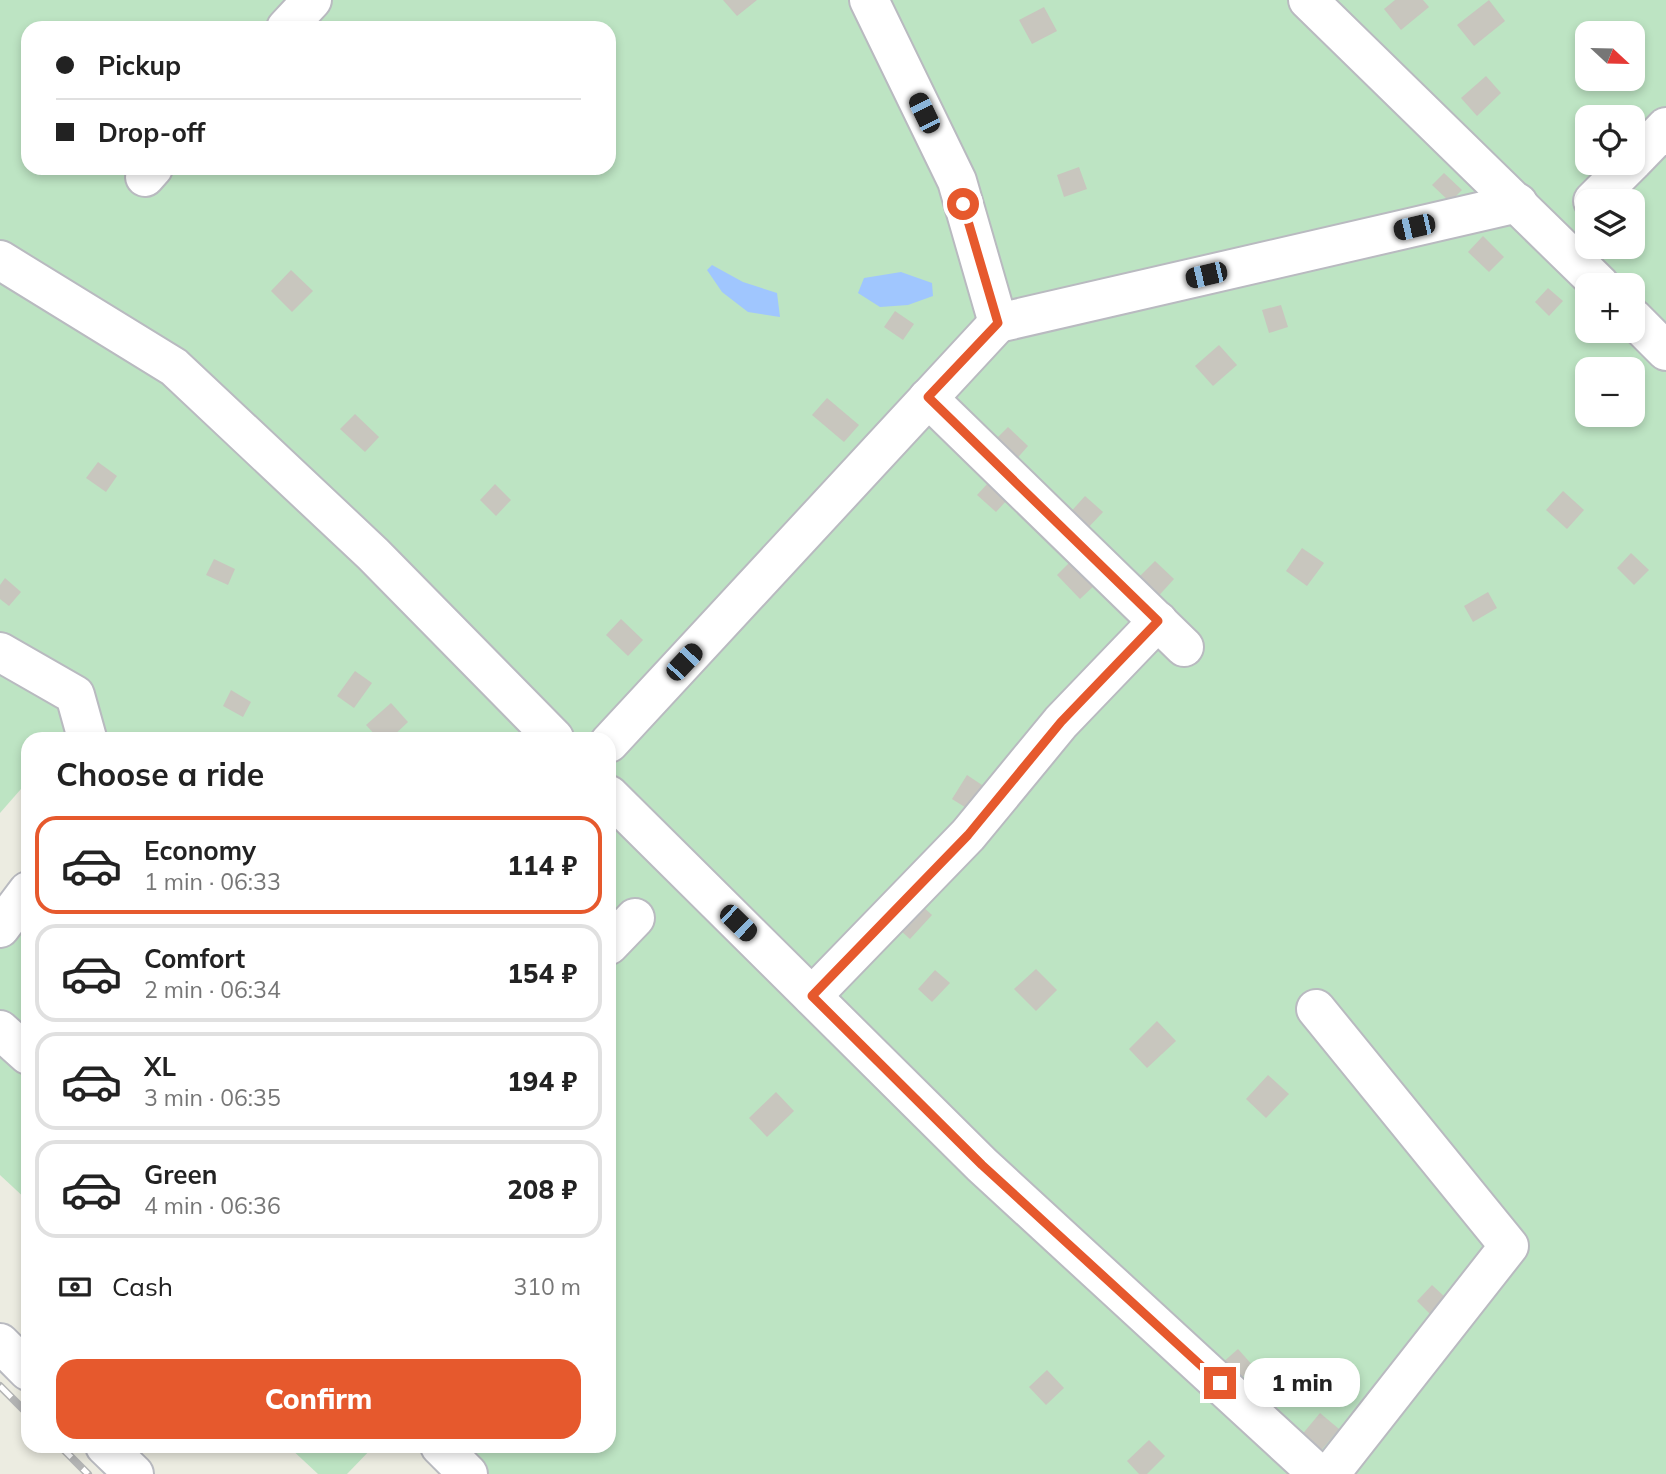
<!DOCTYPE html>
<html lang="en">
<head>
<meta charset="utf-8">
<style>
  :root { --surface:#fff; --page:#f6f6f6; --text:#222; --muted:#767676; --line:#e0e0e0; --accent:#e6592d }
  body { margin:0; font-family:Mulish,sans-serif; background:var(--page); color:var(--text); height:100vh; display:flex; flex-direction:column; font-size:26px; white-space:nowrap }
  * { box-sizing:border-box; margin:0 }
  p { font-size:23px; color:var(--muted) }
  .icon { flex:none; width:38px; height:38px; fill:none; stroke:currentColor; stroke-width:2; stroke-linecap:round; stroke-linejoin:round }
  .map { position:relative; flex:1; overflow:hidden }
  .side { position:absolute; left:21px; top:732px; width:595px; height:721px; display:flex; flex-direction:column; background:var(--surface); border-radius:21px; box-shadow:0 4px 10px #0003 }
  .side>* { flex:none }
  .guide { position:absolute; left:21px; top:21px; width:595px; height:154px; border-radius:21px; box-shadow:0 4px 10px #0003; display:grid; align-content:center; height:154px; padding:0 35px; background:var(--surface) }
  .needle { width:46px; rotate:112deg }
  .buttons { position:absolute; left:1575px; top:21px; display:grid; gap:14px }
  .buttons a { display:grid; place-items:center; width:70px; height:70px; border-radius:14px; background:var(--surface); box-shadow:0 4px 10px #0003; font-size:35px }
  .end { position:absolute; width:32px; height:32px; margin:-16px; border:9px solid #e6592d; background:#fff; box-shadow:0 0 0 4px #fff }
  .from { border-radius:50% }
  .bubble { position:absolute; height:49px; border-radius:21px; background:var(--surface); box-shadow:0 4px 10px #0003; font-size:23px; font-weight:800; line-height:49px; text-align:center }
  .car { position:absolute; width:21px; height:42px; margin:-21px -10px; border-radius:9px; box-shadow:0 0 5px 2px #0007; background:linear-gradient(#222 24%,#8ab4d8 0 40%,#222 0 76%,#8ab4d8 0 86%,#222 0) }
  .guide b { display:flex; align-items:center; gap:24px; height:66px; font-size:26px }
  .guide b+b { border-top:2px solid var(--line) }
  .guide i { width:18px; height:18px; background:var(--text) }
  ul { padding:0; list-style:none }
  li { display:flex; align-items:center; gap:21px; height:98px; margin:0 14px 10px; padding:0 21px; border:4px solid var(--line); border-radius:21px }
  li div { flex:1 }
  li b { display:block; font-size:26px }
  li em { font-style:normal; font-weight:800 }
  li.on { border-color:var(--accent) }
  li>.icon { width:63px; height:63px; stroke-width:1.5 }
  h2 { padding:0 35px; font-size:32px; line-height:84px }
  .pay { display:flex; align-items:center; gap:18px; height:77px; padding:0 35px; font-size:26px }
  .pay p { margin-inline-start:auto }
  .action { display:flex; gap:14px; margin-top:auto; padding:14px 35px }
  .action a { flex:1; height:80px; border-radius:21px; background:var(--accent); color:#fff; font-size:28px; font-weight:800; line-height:80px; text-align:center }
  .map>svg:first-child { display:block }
  .green { fill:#bde4c3; fill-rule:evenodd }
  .water { fill:#a0c6fe }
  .building { fill:#c8c6be }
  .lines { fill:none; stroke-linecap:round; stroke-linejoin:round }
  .minor-casing { stroke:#b9bac0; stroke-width:42 }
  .minor { stroke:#fff; stroke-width:38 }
  .rail-casing { stroke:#b4b5b5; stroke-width:8 }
  .rail { stroke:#fff; stroke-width:5; stroke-dasharray:16; stroke-linecap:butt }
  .route { stroke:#e6592d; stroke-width:9 }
</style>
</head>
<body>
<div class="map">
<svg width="1666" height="1474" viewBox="0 0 1666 1474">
  <rect width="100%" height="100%" fill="#ecece1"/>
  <g class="green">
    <path d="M0,0H1666V1474H478L448,1446H609V738H28V781L0,813ZM28,28H609V168H28ZM1587,33H1633V79H1587ZM1587,117H1633V163H1587ZM1587,201H1633V247H1587ZM1587,285H1633V331H1587ZM1587,369H1633V415H1587Z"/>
    <path d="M28,879V1201L0,1175V918Z"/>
    <path d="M288,1446H374L347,1474H318Z"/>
  </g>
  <g class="water">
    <path d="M712,265L743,282L777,293L780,317L748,312L722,292L707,270Z"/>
    <path d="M901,272L932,283L933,296L908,305L880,307L858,293L864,278Z"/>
  </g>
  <g class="building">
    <path d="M723,0H757L737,16Z"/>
    <path d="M1395,0H1423L1429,7L1401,30L1384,9Z"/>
    <path d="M1489,0L1505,21L1474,46L1457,25Z"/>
    <path d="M1044,7L1057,31L1032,44L1019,20Z"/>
    <path d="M1486,76L1501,93L1477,116L1461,98Z"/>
    <path d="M1079,167L1087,189L1064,197L1057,175Z"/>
    <path d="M1444,173L1462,190L1450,202L1432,185Z"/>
    <path d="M1483,236L1504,257L1489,272L1468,252Z"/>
    <path d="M291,270L313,291L292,312L271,291Z"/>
    <path d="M1548,288L1563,301L1549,316L1535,302Z"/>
    <path d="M1281,305L1288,327L1269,333L1262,310Z"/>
    <path d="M895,311L914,324L903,340L884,327Z"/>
    <path d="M1219,345L1237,365L1213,386L1195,366Z"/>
    <path d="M827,398L859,425L844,442L812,415Z"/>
    <path d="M355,414L379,437L365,452L340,429Z"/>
    <path d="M1008,427L1028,446L1014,462L993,442Z"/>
    <path d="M98,462L117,476L106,492L86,478Z"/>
    <path d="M989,482L1008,499L996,512L977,495Z"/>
    <path d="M495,484L511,500L496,516L480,500Z"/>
    <path d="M1563,491L1584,510L1567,529L1546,510Z"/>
    <path d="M1085,496L1103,512L1085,531L1068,515Z"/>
    <path d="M1302,548L1324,563L1307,586L1286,571Z"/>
    <path d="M1631,553L1649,570L1634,585L1617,568Z"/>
    <path d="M1075,557L1098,582L1080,599L1057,575Z"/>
    <path d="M214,559L235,569L228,585L206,575Z"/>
    <path d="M1155,561L1174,579L1153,602L1133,583Z"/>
    <path d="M5,578L21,592L9,606L0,599V585Z"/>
    <path d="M1488,592L1497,608L1473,622L1464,606Z"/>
    <path d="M621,619L643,640L628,656L606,635Z"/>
    <path d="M355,671L372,683L354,708L337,696Z"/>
    <path d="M231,690L251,702L243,717L223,706Z"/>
    <path d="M391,703L408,722L391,738H378L366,725Z"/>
    <path d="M967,775L991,791L976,814L952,799Z"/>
    <path d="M912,897L932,915L910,939L890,921Z"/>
    <path d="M1036,969L1057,990L1036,1011L1014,989Z"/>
    <path d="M935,970L950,983L932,1002L918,989Z"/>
    <path d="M1157,1021L1176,1041L1147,1068L1129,1049Z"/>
    <path d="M1268,1075L1289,1094L1266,1118L1246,1099Z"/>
    <path d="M776,1092L794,1111L767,1137L749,1118Z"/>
    <path d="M1432,1285L1447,1299L1431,1315L1417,1301Z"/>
    <path d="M1238,1349L1254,1367L1237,1382L1221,1364Z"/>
    <path d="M1047,1370L1064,1388L1046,1405L1029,1387Z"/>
    <path d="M1320,1413L1339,1429L1319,1453L1300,1437Z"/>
    <path d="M1149,1440L1165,1456L1147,1474H1139L1127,1461Z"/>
  </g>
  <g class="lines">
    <defs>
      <g id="minor">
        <path d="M869,0L957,181L998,323L1518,203"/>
        <path d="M1308,0L1600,285"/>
        <path d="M286,28L312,0"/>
        <path d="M1633,161L1666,127"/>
        <path d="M145,177L153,168"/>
        <path d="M1593,201L1631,163"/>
        <path d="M0,260L174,367L373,554L554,738"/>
        <path d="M1633,318L1666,351"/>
        <path d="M928,398L1184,647"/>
        <path d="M0,652L75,695L87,738"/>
        <path d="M609,743L998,323"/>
        <path d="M609,795L982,1165L1318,1474"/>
        <path d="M0,928L28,891"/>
        <path d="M609,945L635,918"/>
        <path d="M812,996L968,835L1061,722L1158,621"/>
        <path d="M1316,1009L1509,1246L1330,1474"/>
        <path d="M0,1030L28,1055"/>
        <path d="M0,1343L28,1371"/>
        <path d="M105,1446L134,1474"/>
        <path d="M440,1446L468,1474"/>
      </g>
    </defs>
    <use href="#minor" class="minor-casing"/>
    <use href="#minor" class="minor"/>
    <defs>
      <g id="rail">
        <path d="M0,1386L28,1414"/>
        <path d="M60,1446L88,1474"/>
      </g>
    </defs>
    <use href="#rail" class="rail-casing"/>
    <use href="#rail" class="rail"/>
  </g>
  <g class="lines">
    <path class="route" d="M963,204L998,323L928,397L1158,621L1061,722L968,835L812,996L982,1165L1220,1383"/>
  </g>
</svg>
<div class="buttons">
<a><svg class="needle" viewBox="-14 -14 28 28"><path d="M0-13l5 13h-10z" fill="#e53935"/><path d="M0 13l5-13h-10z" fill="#767676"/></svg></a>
<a><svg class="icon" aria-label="locate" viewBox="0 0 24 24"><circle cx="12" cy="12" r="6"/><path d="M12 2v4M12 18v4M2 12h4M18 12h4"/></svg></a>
<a><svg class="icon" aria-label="layers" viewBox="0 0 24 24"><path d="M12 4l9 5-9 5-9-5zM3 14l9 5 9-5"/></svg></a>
<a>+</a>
<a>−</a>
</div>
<i class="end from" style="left:963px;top:204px"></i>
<i class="end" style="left:1220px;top:1383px"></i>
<div class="bubble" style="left:1244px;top:1358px;width:116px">1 min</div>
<i class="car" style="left:924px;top:113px;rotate:334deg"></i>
<i class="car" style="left:1414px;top:227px;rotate:257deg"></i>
<i class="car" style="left:1206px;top:275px;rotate:257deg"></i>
<i class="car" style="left:684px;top:662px;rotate:43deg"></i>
<i class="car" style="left:738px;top:923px;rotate:134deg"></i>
<div class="guide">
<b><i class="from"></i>Pickup</b>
<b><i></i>Drop-off</b>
</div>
<section class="side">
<h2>Choose a ride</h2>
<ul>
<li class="on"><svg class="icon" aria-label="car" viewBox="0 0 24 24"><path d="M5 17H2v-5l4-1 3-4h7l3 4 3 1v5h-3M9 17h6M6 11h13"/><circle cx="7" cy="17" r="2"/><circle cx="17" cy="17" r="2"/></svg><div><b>Economy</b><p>1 min · 06:33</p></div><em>114 ₽</em></li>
<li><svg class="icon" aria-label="car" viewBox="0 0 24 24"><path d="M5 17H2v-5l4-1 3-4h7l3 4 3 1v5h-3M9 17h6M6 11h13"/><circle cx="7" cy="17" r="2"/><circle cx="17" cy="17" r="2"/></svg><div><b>Comfort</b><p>2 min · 06:34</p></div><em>154 ₽</em></li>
<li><svg class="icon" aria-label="car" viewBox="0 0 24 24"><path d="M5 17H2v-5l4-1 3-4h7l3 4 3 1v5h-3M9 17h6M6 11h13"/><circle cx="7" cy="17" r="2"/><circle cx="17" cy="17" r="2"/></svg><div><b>XL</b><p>3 min · 06:35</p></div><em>194 ₽</em></li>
<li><svg class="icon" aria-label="car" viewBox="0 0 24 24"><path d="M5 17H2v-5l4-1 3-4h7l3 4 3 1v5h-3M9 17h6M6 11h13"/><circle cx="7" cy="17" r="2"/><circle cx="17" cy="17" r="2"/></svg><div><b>Green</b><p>4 min · 06:36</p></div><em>208 ₽</em></li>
</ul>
<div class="pay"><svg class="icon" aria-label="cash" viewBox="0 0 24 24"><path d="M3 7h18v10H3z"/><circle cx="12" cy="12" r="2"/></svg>Cash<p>310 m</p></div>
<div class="action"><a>Confirm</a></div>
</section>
</div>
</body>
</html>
